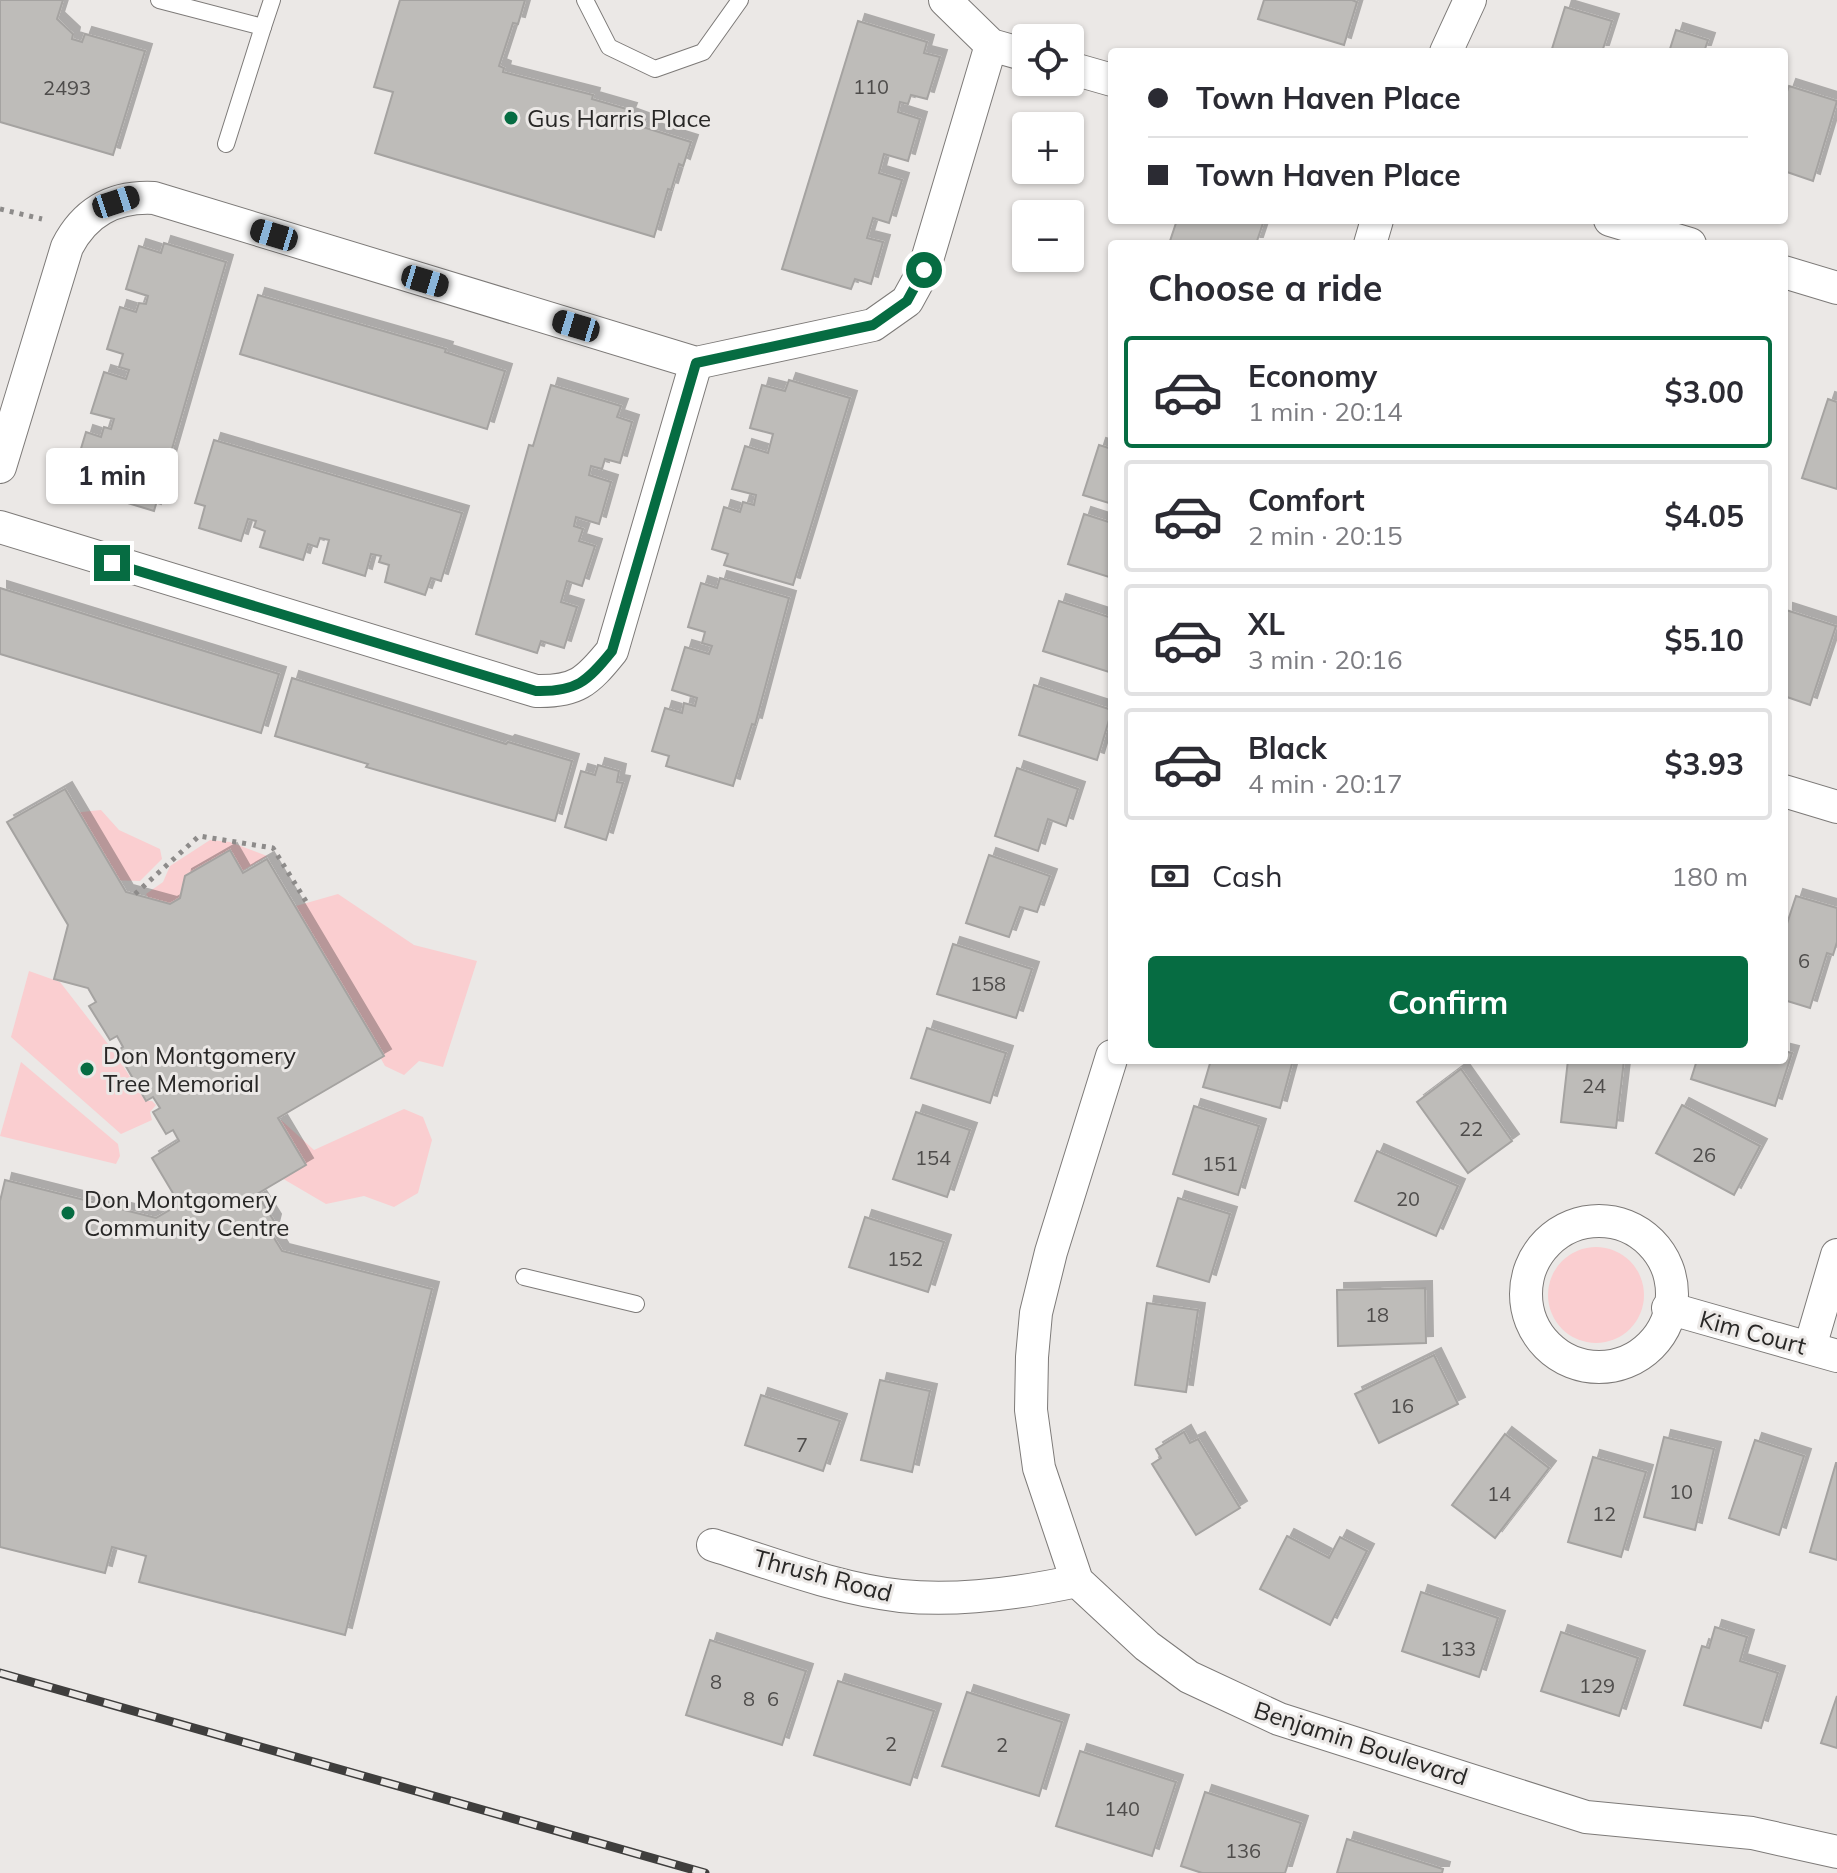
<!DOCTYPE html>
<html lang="en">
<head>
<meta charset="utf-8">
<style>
  :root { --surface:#fff; --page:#f7f7f7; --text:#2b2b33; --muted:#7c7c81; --line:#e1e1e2; --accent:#066c42 }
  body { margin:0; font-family:Mulish,sans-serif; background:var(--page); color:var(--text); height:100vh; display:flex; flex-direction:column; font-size:30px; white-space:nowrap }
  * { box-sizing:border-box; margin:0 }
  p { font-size:26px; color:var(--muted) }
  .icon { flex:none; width:44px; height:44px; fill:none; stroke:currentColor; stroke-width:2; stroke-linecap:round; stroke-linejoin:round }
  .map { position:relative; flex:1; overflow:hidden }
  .side { position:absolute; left:1108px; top:240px; width:680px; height:824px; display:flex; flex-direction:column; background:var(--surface); border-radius:8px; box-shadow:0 2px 6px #0004 }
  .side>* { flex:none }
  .guide { position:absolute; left:1108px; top:48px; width:680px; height:176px; border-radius:8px; box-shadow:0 2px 6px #0004; display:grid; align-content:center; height:176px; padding:0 40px; background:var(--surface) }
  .tools { position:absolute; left:1012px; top:24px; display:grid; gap:16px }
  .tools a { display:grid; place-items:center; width:72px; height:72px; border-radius:8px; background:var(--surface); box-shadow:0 2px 6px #0004; font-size:40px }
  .end { position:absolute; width:36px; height:36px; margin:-18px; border:10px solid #066c42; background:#fff; box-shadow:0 0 0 4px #fff }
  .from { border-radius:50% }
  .bubble { position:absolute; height:56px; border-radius:8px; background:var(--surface); box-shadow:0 2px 6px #0004; font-size:26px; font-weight:700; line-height:56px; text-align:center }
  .car { position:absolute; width:24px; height:48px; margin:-24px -12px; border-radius:10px; box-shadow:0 0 6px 2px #0007; background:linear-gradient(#222 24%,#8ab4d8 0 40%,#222 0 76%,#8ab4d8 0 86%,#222 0) }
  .guide b { display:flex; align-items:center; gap:28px; height:76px; font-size:30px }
  .guide b+b { border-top:2px solid var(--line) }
  .guide i { width:20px; height:20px; background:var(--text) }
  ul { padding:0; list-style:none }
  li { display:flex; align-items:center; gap:24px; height:112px; margin:0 16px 12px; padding:0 24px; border:4px solid var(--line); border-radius:8px }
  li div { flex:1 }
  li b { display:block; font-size:30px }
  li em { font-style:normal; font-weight:700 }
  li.active { border-color:var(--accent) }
  li>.icon { width:72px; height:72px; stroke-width:1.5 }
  h2 { padding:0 40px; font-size:36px; line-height:96px }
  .pay { display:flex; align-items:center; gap:20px; height:88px; padding:0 40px; font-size:30px }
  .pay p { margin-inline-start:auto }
  .primary-button { display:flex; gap:16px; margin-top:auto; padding:16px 40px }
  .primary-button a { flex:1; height:92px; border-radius:8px; background:var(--accent); color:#fff; font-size:32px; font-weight:700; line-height:92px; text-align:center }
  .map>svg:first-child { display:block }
  .green { fill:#faced0 }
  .building { fill:#bebcb9; stroke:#a5a3a1; stroke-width:2; filter:url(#shadow) }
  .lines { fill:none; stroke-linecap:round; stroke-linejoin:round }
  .lane-casing { stroke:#7d7a78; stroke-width:18 }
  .street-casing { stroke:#7d7a78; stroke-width:34 }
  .path { stroke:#8d8b8a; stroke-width:5; stroke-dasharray:4 6; stroke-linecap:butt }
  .lane { stroke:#fff; stroke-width:16 }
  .street { stroke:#fff; stroke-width:32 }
  .rail-casing { stroke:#3f3e3d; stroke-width:9 }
  .rail { stroke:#ebe8e6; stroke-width:6; stroke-dasharray:18; stroke-linecap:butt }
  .route { stroke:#066c42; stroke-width:10 }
  .poi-dot { fill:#066c42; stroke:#ebe8e6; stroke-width:3 }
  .labels { text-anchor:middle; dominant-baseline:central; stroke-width:6; stroke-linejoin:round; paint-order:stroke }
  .number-label { font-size:20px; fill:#4e4c4b }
  .poi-label { font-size:24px; fill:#282726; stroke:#ebe8e6; text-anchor:start }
  .street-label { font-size:24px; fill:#282726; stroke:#ebe8e6 }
</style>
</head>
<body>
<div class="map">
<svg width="1837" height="1873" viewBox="0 0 1837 1873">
  <defs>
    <filter id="shadow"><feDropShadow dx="7" dy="-7" stdDeviation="0" flood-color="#0004"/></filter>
  </defs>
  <rect width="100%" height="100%" fill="#ebe8e6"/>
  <g class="green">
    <path d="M101,810L119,830L160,849L162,859L140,881L110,880L72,813Z"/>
    <path d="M210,840L230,842L267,856L162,919L146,894L163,882L170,866Z"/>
    <path d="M338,894L414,945L477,961L443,1067L419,1061L404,1075L385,1066L296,906Z"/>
    <path d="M29,971L60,982L115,1053L145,1101H152L156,1105L150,1112L152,1120L121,1134L11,1037Z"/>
    <path d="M21,1062L118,1144L120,1156L116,1164L0,1136Z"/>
    <path d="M404,1109L423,1117L432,1140L418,1193L394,1207L364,1196L326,1204L280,1177L238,1146L281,1120L314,1150Z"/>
    <circle cx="1596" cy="1295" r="48"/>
  </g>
  <g class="building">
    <path d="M0,0H63L57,19L73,34L72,39L82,42L85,34L145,51L113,155L0,122Z"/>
    <path d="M400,0H525L518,24L513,23L499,66L504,68L503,72L593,95L592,99L630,110L628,115L645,121L643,127L691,142L683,166L679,164L671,190L668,189L654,237L375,153L393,92L374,87Z"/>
    <path d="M1264,0H1352L1357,2L1344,45L1258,19Z"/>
    <path d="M1565,7L1612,21L1602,52H1551Z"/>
    <path d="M858,21L927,42L924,53L940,57L927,99L911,95L908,104L900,102L898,112L920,119L908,161L884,154L879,173L902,180L889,223L873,218L867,238L883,242L871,284L855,279L851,289L782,269Z"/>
    <path d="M1676,30L1708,40L1704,52H1669Z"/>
    <path d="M1789,86L1837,101L1813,181L1784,171V100Z"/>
    <path d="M1177,220H1264L1256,244H1169Z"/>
    <path d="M164,243L226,262L154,511L85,490L88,479L73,475L86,432L101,437L104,427L111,429L114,419L91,413L104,372L126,379L129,370L119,367L123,354L107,349L120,307L136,312L139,303L146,304L148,296L126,289L139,246L161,253Z"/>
    <path d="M258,295L446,349L445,352L505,371L487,429L240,354Z"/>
    <path d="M789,380L850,398L793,585L724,565L728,554L712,549L724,507L740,512L743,502L754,505L756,495L732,489L745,446L768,453L773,434L750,428L762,385L785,391Z"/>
    <path d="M551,385L621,406L617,417L632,422L620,463L605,459L602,469L591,466L589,475L611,482L599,524L576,517L574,526L583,529L579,541L595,546L582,586L567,581L561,602L577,607L564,648L541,641L537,653L476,634L529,445L533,446Z"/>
    <path d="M1828,399L1837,402V489L1802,478Z"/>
    <path d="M214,440L462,513L441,581L431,578L425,595L385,582L389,565L379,562L381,556L371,554L365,576L323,563L329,540L320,538L317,547L308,544L303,560L260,547L265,531L254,527L256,521L248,519L241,541L199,528L205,506L195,503Z"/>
    <path d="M1099,445L1112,449V504L1083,495Z"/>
    <path d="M1084,514L1112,523V578L1068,564Z"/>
    <path d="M720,578L789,598L755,725L752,724L733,786L666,766L669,756L652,751L665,708L682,713L684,703L695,706L697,698L672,690L685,647L709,654L712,646L702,643L705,632L688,627L701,583L717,588Z"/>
    <path d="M0,588L279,674L261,733L0,654Z"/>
    <path d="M1059,601L1112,618V673L1043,651Z"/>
    <path d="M1786,610L1836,626L1810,705L1784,696Z"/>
    <path d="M292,678L506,744L508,742L572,761L555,821L366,767L368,764L275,736Z"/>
    <path d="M1034,685L1112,710L1097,760L1019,735Z"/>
    <path d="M598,765L619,771L617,782L623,783L606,840L565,827L581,771L595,775Z"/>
    <path d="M1017,768L1078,789L1066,826L1048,819L1038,851L995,836Z"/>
    <path d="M65,789L126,892L170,904L180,898L185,876L230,850L243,873L267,859L384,1056L278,1118L306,1165L257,1194L274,1221L271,1233L282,1251L432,1289L345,1635L139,1582L146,1556L112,1547L105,1573L0,1547V1201L5,1180L156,1218L173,1208L179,1194L174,1195L152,1158L179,1141L173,1130L166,1134L153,1112L160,1108L153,1097L146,1101L117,1051L123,1047L117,1036L110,1040L89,1006L96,1002L88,988L54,979L68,925L7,822Z"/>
    <path d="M989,855L1050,876L1037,912L1020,907L1009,937L966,923Z"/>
    <path d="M1796,896L1837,908V942L1833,955L1827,953L1810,1008L1784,1000V933Z"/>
    <path d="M953,944L1032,969L1016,1018L937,994Z"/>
    <path d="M927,1028L1006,1053L990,1103L911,1078Z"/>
    <path d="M1784,1051L1792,1053L1775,1106L1691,1079L1697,1060H1784Z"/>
    <path d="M1211,1060H1293L1280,1108L1203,1087Z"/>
    <path d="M1568,1060H1624L1616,1128L1561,1122Z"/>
    <path d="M1461,1069L1512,1141L1468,1173L1417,1102Z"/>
    <path d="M1682,1105L1760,1146L1734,1195L1656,1153Z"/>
    <path d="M1194,1106L1259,1126L1238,1195L1173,1174Z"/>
    <path d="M916,1112L970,1130L947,1197L893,1179Z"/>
    <path d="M1377,1151L1458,1186L1436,1236L1355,1201Z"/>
    <path d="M1178,1198L1230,1214L1209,1282L1157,1266Z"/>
    <path d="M865,1217L944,1242L928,1292L849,1267Z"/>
    <path d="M1425,1288L1426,1343L1338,1346L1337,1290Z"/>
    <path d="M1147,1303L1198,1310L1186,1392L1135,1385Z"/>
    <path d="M1434,1355L1458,1404L1379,1443L1355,1394Z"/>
    <path d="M880,1380L930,1391L912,1472L861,1460Z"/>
    <path d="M761,1395L840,1421L823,1471L745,1445Z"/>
    <path d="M1184,1432L1190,1443L1198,1439L1240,1508L1196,1535L1152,1464L1161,1458L1156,1449Z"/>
    <path d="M1505,1434L1549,1468L1495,1538L1452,1505Z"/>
    <path d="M1664,1437L1714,1449L1695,1530L1644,1517Z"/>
    <path d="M1755,1440L1804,1456L1779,1535L1729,1518Z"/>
    <path d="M1593,1457L1646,1472L1621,1557L1568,1542Z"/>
    <path d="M1836,1463H1837V1560L1810,1552Z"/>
    <path d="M1287,1536L1329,1558L1340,1537L1367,1551L1330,1625L1260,1589Z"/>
    <path d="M1421,1592L1498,1618L1479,1677L1402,1651Z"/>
    <path d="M1715,1627L1747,1637L1740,1661L1778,1673L1761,1728L1684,1705L1702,1646L1709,1648Z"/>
    <path d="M1561,1632L1638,1658L1619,1716L1541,1691Z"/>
    <path d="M710,1640L806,1671L782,1745L686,1715Z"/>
    <path d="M838,1681L934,1711L910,1785L814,1755Z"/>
    <path d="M967,1692L1062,1722L1039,1796L942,1766Z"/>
    <path d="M1837,1696V1748L1821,1743Z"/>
    <path d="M1080,1751L1176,1782L1152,1856L1056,1826Z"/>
    <path d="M1205,1792L1301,1823L1285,1873H1202L1181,1866Z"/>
    <path d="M1347,1839L1443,1869L1442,1873H1337Z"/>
  </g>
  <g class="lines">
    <defs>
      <g id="lane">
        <path d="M159,0L263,27L272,0"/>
        <path d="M585,0L609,47L655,69L703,52L740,0"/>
        <path d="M226,144L263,27"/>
        <path d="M524,1277L636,1304"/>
      </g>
      <g id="street">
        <path d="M945,0L991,45L1026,55"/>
        <path d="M1446,52L1470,0"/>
        <path d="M1070,68L1112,80"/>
        <path d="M1610,220L1690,244"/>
        <path d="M1370,244L1377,220"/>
        <path d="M1784,272L1837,288"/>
        <path d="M0,467L67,247C85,212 114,196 154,198L696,363L873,325L907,301L924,270L991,45"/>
        <path d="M0,527L536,691C576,692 587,682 612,651L696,363"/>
        <path d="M1784,791L1837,807"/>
        <path d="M1112,1056L1051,1252L1036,1313L1032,1357L1031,1410L1039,1468L1077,1581L1147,1646L1189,1677L1279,1719L1586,1817L1752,1833L1837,1852"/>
        <circle cx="1599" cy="1294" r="73"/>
        <path d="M1668,1308L1837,1356"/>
        <path d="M1810,1347L1837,1255"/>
        <path d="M713,1545C774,1564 837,1589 901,1596C959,1602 1021,1593 1077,1581"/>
      </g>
    </defs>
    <use href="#lane" class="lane-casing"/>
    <use href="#street" class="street-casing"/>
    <g class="path">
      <path d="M0,209L42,219"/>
      <path d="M135,894L199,836L273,848L307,903"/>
    </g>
    <use href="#lane" class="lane"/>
    <use href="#street" class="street"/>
    <defs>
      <path id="rail" d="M0,1673L705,1873"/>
    </defs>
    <use href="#rail" class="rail-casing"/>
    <use href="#rail" class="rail"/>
  </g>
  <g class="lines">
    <path class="route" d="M112,563L536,691C576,692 587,682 612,651L696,363L873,325L907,301L924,270"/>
  </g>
  <g class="poi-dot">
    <circle cx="511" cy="118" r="8"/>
    <circle cx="87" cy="1069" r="8"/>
    <circle cx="68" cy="1213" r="8"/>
  </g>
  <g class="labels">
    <g class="number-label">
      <text x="871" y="86">110</text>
      <text x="67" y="87">2493</text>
      <text x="1804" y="960">6</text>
      <text x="988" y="983">158</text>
      <text x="1594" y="1085">24</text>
      <text x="1471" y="1128">22</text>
      <text x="1704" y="1154">26</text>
      <text x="933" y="1157">154</text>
      <text x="1220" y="1163">151</text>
      <text x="1408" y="1198">20</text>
      <text x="905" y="1258">152</text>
      <text x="1377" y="1314">18</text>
      <text x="1402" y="1405">16</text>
      <text x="802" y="1444">7</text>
      <text x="1681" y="1491">10</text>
      <text x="1499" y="1493">14</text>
      <text x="1604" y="1513">12</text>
      <text x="1458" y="1648">133</text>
      <text x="716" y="1681">8</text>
      <text x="1597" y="1685">129</text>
      <text x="749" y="1698">8</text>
      <text x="773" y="1698">6</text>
      <text x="891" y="1743">2</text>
      <text x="1002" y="1744">2</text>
      <text x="1122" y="1808">140</text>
      <text x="1243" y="1850">136</text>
    </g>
    <g class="poi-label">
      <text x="527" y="118">Gus Harris Place</text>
      <text x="103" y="1055">Don Montgomery<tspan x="103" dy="28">Tree Memorial</tspan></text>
      <text x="84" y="1199">Don Montgomery<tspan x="84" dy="28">Community Centre</tspan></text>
    </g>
    <g class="street-label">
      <text transform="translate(1753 1332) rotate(15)">Kim Court</text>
      <text transform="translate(823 1575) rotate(15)">Thrush Road</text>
      <text transform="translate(1361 1743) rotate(18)">Benjamin Boulevard</text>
    </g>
  </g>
</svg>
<div class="tools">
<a><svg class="icon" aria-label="locate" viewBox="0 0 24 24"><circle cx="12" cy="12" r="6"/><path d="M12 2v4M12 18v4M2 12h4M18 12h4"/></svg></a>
<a>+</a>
<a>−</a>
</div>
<i class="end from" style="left:924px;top:270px"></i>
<i class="end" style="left:112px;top:563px"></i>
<div class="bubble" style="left:46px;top:448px;width:132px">1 min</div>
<i class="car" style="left:116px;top:202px;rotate:72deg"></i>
<i class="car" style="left:274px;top:235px;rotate:287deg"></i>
<i class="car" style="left:425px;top:281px;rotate:107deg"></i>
<i class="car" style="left:576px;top:326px;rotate:287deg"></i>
<div class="guide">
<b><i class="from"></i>Town Haven Place</b>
<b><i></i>Town Haven Place</b>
</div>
<section class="side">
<h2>Choose a ride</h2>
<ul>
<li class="active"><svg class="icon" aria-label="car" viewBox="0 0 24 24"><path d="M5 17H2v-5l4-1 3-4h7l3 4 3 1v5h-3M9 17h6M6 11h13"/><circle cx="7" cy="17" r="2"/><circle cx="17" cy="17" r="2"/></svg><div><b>Economy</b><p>1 min · 20:14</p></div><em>$3.00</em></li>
<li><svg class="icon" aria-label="car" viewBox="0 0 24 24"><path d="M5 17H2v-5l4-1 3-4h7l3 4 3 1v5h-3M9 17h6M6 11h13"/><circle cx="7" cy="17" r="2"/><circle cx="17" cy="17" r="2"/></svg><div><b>Comfort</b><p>2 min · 20:15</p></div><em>$4.05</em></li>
<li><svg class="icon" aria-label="car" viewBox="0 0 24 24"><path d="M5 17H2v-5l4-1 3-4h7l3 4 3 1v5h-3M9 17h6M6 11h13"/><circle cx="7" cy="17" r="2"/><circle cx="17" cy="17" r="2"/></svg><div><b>XL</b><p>3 min · 20:16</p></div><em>$5.10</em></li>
<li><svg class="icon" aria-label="car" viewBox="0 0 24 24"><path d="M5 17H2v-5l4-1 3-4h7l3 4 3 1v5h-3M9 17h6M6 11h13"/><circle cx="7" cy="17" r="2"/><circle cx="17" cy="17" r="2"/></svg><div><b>Black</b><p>4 min · 20:17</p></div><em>$3.93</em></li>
</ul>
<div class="pay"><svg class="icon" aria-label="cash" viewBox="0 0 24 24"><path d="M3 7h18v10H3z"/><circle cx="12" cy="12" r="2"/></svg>Cash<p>180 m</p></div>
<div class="primary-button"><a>Confirm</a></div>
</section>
</div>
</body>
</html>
